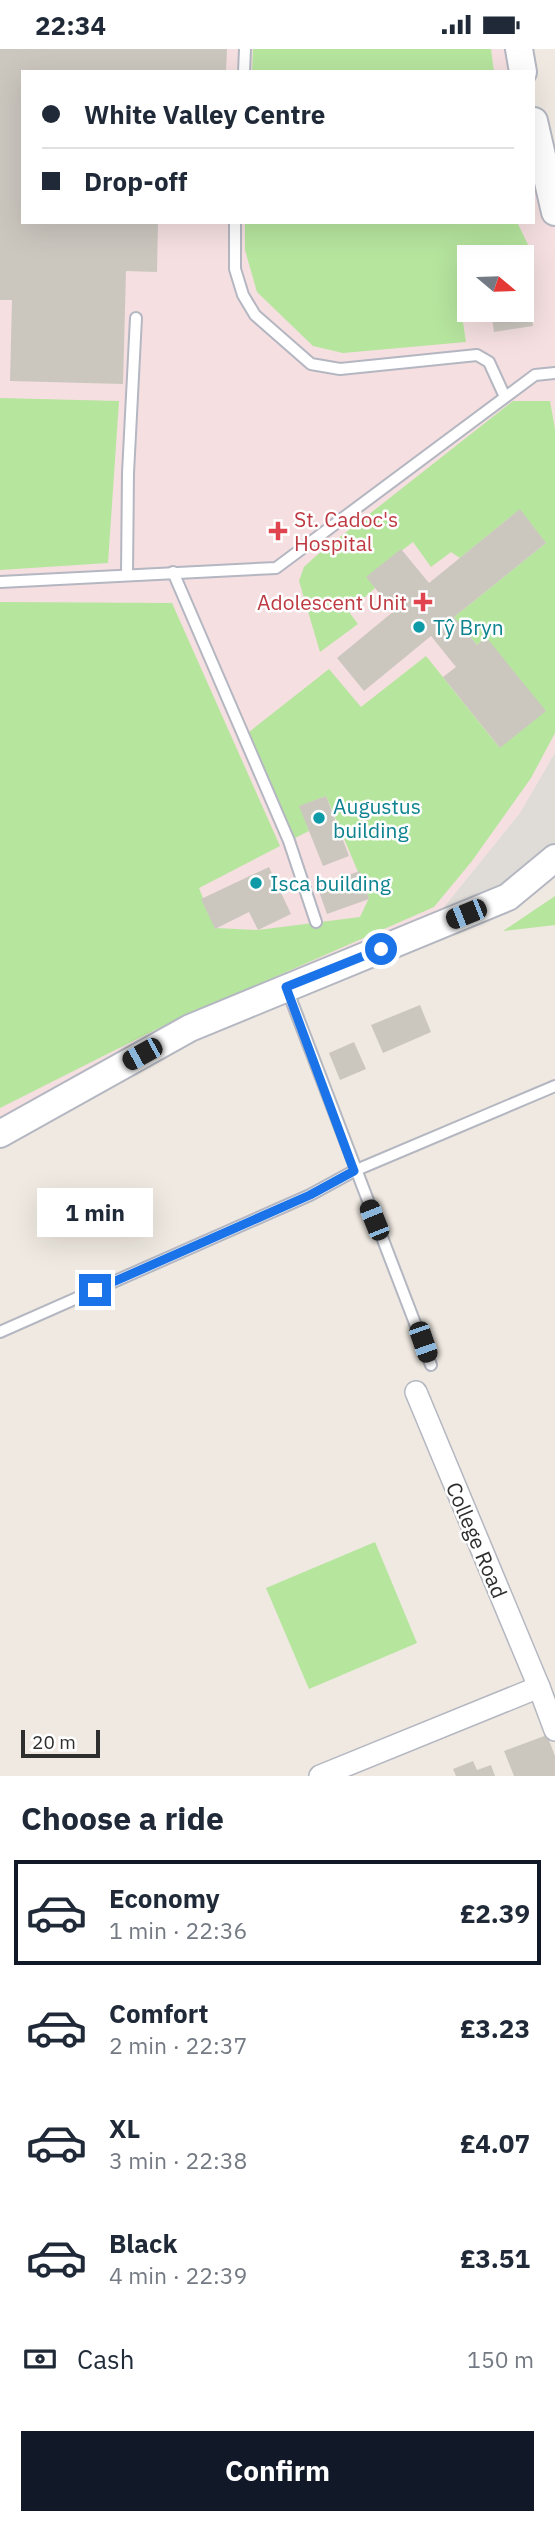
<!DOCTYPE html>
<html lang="en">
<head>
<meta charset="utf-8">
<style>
  :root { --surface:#fff; --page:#f6f6f7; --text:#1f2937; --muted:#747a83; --line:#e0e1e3; --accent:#111827 }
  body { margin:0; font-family:"IBM Plex Sans",sans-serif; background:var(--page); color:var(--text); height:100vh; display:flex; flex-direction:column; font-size:26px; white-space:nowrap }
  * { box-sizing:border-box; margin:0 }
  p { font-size:23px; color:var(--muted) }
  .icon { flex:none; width:38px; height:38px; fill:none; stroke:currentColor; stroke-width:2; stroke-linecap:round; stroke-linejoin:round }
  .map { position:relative; height:1727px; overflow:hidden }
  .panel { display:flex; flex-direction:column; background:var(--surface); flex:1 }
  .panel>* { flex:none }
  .hud { position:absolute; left:21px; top:21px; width:514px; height:154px; border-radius:0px; box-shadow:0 7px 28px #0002; display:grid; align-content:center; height:154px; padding:0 21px; background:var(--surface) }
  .needle { width:46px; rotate:109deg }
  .buttons { position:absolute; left:457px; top:196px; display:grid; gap:14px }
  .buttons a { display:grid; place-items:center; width:77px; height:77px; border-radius:0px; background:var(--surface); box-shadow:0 7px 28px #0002; font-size:35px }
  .scale { position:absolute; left:21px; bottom:18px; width:79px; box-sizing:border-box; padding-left:7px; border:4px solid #2e2e2e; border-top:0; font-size:19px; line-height:24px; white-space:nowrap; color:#2e2e2e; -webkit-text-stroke:5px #fff; paint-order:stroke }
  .end { position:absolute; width:32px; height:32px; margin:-16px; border:9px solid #1a73e8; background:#fff; box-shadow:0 0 0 4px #fff }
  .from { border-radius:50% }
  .bubble { position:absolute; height:49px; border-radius:0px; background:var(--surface); box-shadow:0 7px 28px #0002; font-size:23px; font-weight:700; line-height:49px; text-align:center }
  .car { position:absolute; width:21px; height:42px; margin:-21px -10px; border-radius:9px; box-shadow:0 0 5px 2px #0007; background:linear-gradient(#222 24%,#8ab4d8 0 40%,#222 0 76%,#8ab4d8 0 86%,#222 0) }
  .hud b { display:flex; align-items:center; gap:24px; height:66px; font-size:26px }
  .hud b+b { border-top:2px solid var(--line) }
  .hud i { width:18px; height:18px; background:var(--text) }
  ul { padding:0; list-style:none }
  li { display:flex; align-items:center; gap:21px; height:105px; margin:0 14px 10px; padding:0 7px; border:4px solid transparent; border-radius:0px }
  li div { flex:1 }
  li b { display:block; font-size:26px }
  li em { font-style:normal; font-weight:700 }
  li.selected { border-color:var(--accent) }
  li>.icon { width:63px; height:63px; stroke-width:1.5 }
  h2 { padding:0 21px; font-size:32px; line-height:84px }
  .pay { display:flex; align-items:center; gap:18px; height:77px; padding:0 21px; font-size:26px }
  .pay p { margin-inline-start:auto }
  .cta { display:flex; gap:14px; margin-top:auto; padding:14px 21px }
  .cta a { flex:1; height:80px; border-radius:0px; background:var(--accent); color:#fff; font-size:28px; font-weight:700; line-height:80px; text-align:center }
  .status { display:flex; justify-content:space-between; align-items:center; height:49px; padding:0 35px; background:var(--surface); direction:ltr }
  .status svg { height:19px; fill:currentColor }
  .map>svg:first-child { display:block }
  .medical { fill:#f5dfe0; fill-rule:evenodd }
  .green { fill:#b6e59e }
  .plaza { fill:#dfdcd8 }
  .building { fill:#cbc7bf }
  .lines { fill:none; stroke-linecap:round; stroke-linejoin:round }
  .service-casing { stroke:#b4b7c1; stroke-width:14 }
  .minor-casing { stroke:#b4b7c1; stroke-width:24 }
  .tertiary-casing { stroke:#b4b7c1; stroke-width:30 }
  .service { stroke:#fff; stroke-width:10 }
  .minor { stroke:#fff; stroke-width:21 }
  .tertiary { stroke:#fff; stroke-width:26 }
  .route { stroke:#1a73e8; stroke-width:9 }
  .health-dot { fill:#e0444e; stroke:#fff; stroke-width:2.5 }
  .culture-dot { fill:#0f9aa8; stroke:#fff; stroke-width:2.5 }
  .labels { text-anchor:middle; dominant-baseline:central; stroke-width:5; stroke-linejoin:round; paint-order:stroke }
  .health-label { font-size:21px; fill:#be3a42; stroke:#fff; text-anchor:start }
  .culture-label { font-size:21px; fill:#0d838f; stroke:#fff; text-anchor:start }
  .street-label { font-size:21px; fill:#2e2e2e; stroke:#fff }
</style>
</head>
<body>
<div class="status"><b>22:34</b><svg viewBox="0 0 49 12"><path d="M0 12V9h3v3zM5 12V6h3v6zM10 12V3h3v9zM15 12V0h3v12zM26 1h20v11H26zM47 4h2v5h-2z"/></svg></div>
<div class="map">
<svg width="555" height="1727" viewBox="0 0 555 1727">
  <rect width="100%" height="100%" fill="#efe9e1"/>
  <path class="medical" d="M0,0H519L523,23H23V173H534V72L555,163V704L541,730L520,764L440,863L0,1085ZM469,208H522V261H469Z"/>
  <g class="green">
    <path d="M253,0H491L494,23H252Z"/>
    <path d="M245,173H517L532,204L469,208V232L457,234L466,293L343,304L313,297L257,243L245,201Z"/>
    <path d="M0,349L119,352L108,514L0,521Z"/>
    <path d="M513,352H550L555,380V684L531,729L472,812L434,858L159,979L0,1059V553L172,554L280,797L199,839L215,879L258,881L360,868L369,849L326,747L300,757L309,782L289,792L244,687L329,620L361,658L426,607L499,698L486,588L477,596L454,568L546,494L519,461L460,509L451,503L431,518L413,493L367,528L375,539L349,563L358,575L320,603L299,532L304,518L316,507Z"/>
    <path d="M555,847V876L503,882Z"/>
    <path d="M375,1493L417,1594L309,1640L266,1539Z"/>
  </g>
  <path class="plaza" d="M555,704V809L508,848L440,863L520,764Z"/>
  <g class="building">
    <path d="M0,0H227L226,23H23V173H158L157,223L126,222L123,335L10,332L12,251H0Z"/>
    <path d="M530,254L533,277L494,283L491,262L522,261V255Z"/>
    <path d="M520,460L546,494L454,568L477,596L486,588L546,662L500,699L443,628L456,618L431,587L364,642L337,609L394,562L366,528L401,500L429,534Z"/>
    <path d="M326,747L349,807L323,817L299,757Z"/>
    <path d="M269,818L291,865L258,881L249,863L215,880L201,850Z"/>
    <path d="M360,822L369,850L327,865L317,837Z"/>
    <path d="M420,956L431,983L383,1004L371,976Z"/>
    <path d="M354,993L366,1020L340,1031L329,1004Z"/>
    <path d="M547,1686L555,1707V1727H514L504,1702Z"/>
    <path d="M473,1712L477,1721L491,1716L495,1727H456L453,1720Z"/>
  </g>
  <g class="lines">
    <defs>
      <g id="service">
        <path d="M244,23L245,0"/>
        <path d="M235,173V220L243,246L255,266L311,315L340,320L477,306L489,313L505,348"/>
        <path d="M173,523L289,792L316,873"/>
        <path d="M127,525L128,424L136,269"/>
        <path d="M0,533L276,519L535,326L555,324"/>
        <path d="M287,940L431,1316"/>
        <path d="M0,1283L310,1146L354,1122L555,1037"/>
      </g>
      <g id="minor">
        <path d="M416,1343L539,1638"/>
        <path d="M320,1727L539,1638L555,1681"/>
      </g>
      <g id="tertiary">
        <path d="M519,0L523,23"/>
        <path d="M534,72L555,163"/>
        <path d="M0,1085L190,979L508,848L555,809"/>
      </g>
    </defs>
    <use href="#service" class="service-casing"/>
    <use href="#minor" class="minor-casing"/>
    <use href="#tertiary" class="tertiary-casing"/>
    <use href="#service" class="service"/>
    <use href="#minor" class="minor"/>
    <use href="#tertiary" class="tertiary"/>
  </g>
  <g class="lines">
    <path class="route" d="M95,1241L310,1146L354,1122L286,938L381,900"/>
  </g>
  <g class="health-dot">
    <path d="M274.5 471.5h7v7h7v7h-7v7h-7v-7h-7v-7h7z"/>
    <path d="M419.5 542.5h7v7h7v7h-7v7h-7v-7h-7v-7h7z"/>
  </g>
  <g class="culture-dot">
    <circle cx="419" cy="578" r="7"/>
    <circle cx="319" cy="769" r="7"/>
    <circle cx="256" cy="834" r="7"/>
  </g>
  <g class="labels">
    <g class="health-label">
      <text x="294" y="470">St. Cadoc's<tspan x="294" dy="24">Hospital</tspan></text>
      <text x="407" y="553" text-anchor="end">Adolescent Unit</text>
    </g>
    <g class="culture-label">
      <text x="433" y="578">Tŷ Bryn</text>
      <text x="333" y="757">Augustus<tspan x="333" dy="24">building</tspan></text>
      <text x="270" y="834">Isca building</text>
    </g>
    <g class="street-label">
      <text transform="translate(477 1491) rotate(67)">College Road</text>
    </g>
  </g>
</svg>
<div class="buttons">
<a><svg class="needle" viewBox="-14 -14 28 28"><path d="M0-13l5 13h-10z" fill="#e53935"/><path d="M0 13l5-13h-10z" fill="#747a83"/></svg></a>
</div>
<div class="scale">20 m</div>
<i class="end from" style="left:381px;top:900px"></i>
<i class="end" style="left:95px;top:1241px"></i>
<div class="bubble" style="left:37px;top:1139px;width:116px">1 min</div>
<i class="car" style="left:466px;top:865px;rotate:248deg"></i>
<i class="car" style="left:142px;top:1005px;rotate:241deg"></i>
<i class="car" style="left:374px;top:1171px;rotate:338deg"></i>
<i class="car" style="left:423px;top:1293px;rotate:161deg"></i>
<div class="hud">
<b><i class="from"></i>White Valley Centre</b>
<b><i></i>Drop-off</b>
</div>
</div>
<section class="panel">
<h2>Choose a ride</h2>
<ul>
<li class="selected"><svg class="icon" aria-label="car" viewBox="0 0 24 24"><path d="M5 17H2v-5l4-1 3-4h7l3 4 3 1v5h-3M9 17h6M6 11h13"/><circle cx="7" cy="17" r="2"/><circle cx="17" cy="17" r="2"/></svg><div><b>Economy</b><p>1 min · 22:36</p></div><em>£2.39</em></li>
<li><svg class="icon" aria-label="car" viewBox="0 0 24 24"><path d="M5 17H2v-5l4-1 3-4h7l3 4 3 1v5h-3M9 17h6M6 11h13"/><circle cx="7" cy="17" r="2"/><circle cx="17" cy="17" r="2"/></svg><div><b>Comfort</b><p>2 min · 22:37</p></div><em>£3.23</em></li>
<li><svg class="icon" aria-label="car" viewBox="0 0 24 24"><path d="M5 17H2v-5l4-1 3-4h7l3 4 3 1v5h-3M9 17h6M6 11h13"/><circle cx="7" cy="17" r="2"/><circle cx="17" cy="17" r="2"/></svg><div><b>XL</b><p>3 min · 22:38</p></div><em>£4.07</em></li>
<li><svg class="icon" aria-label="car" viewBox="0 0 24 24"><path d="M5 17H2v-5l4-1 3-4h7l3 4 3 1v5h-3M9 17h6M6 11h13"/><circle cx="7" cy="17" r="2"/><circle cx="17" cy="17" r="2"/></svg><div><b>Black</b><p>4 min · 22:39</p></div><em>£3.51</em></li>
</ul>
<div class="pay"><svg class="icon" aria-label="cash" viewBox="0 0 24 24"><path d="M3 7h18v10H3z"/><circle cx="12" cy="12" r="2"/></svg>Cash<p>150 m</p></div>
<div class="cta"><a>Confirm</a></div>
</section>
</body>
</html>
